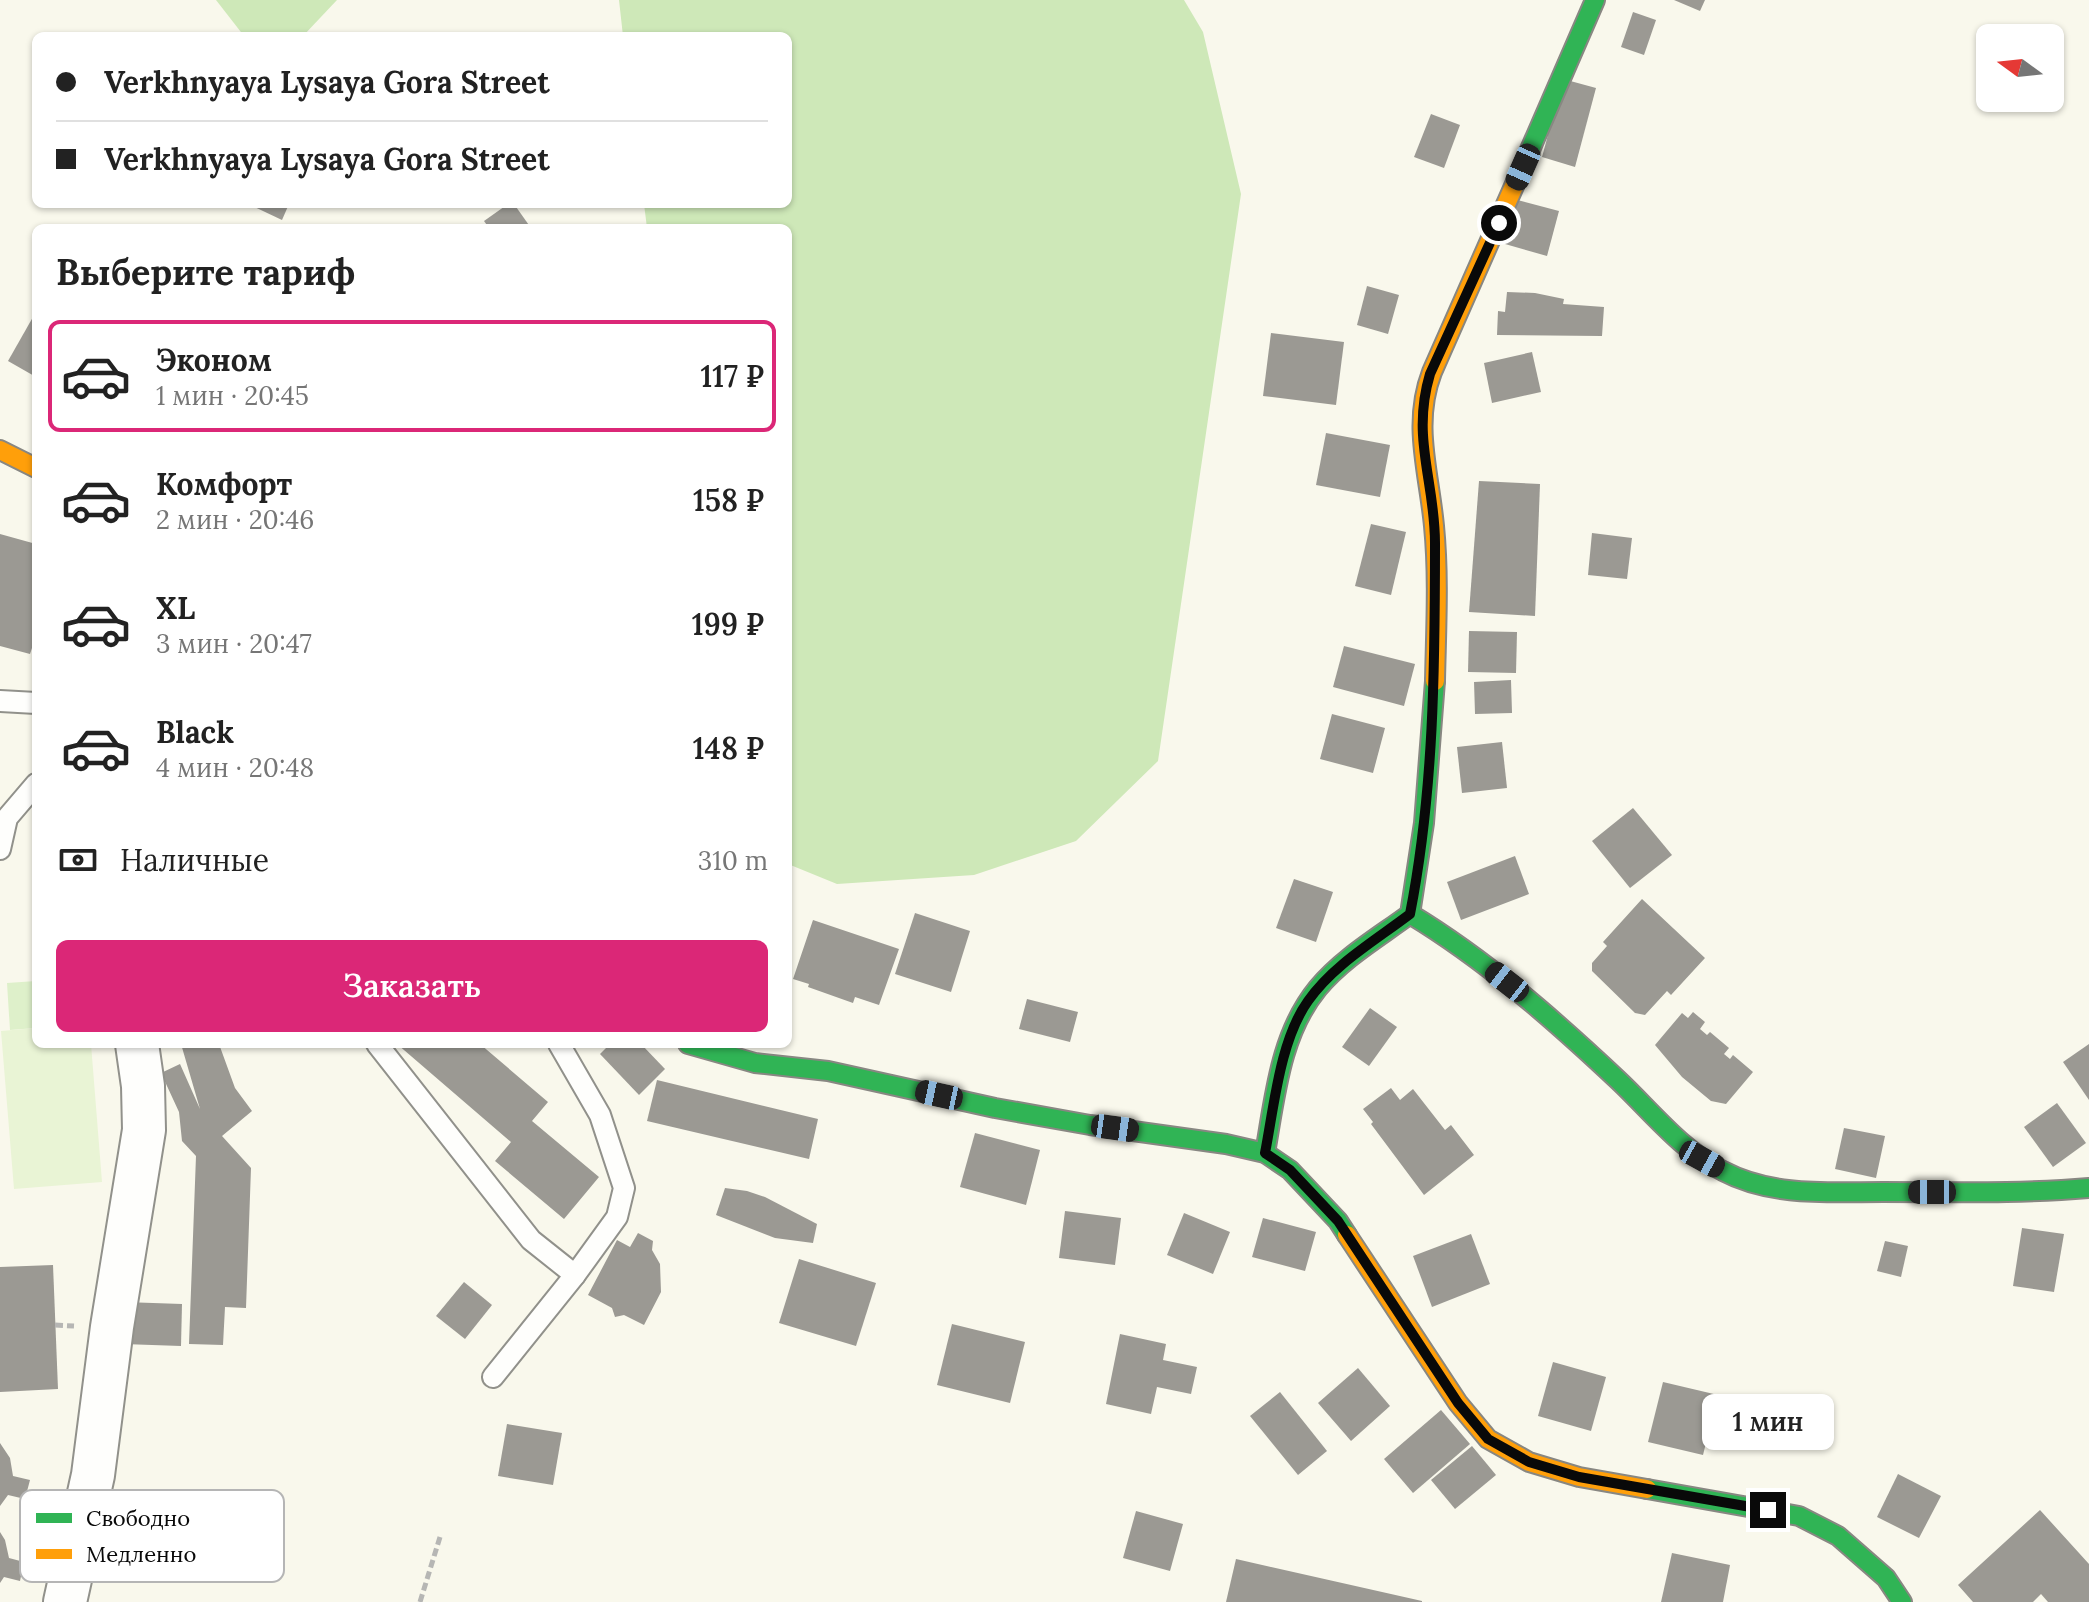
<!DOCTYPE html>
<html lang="ru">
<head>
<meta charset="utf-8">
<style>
  :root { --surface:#fff; --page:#f2f2f2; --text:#222; --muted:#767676; --line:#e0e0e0; --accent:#db2777 }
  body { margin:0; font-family:Lora,serif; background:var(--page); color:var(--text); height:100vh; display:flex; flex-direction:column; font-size:30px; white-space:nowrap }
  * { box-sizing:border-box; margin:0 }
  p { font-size:26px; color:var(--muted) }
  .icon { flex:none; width:44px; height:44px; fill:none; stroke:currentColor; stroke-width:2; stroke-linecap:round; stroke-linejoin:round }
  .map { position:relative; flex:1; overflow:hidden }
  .drawer { position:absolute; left:32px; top:224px; width:760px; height:824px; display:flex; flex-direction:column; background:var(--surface); border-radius:12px; box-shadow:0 2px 6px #0004 }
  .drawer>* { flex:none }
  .top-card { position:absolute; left:32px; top:32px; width:760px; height:176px; border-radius:12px; box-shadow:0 2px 6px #0004; display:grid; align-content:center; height:176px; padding:0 24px; background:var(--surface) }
  .needle { width:52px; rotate:285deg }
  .controls { position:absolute; left:1976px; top:24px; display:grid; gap:16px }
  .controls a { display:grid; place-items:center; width:88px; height:88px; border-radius:12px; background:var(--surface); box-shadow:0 2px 6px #0004; font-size:40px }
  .end { position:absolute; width:36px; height:36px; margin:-18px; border:10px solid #090909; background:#fff; box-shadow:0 0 0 4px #fff }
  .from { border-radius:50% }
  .bubble { position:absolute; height:56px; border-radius:12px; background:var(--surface); box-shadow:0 2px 6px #0004; font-size:26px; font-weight:600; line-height:56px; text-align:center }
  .car { position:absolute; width:24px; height:48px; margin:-24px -12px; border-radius:10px; box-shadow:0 0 6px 2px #0007; background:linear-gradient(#222 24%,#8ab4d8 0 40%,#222 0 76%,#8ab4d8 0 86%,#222 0) }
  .top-card b { display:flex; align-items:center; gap:28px; height:76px; font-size:30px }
  .top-card b+b { border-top:2px solid var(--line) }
  .top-card i { width:20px; height:20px; background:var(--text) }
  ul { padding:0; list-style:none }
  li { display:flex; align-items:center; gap:24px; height:112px; margin:0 16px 12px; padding:0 8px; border:4px solid transparent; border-radius:12px }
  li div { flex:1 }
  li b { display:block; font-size:30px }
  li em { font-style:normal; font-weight:600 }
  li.selected { border-color:var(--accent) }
  li>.icon { width:72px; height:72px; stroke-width:1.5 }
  h2 { padding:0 24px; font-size:36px; line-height:96px }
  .pay { display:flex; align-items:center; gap:20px; height:88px; padding:0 24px; font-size:30px }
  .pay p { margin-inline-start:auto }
  .button { display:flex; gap:16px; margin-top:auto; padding:16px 24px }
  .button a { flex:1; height:92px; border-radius:12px; background:var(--accent); color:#fff; font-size:32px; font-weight:600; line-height:92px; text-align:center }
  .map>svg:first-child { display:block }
  .green { fill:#def0ca }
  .forest { fill:#cee8b8 }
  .pitch { fill:#e9f4d5 }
  .building { fill:#9b9993 }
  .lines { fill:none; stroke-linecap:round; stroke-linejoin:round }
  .lane-casing { stroke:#91918b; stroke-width:24 }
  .street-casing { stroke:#91918b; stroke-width:46 }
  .fast-casing { stroke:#888782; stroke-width:22 }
  .slow-casing { stroke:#888782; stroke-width:22 }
  .path { stroke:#b6b6b4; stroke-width:5; stroke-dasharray:8 4; stroke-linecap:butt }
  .lane { stroke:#fefefc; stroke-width:20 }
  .street { stroke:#fefefc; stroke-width:42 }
  .fast { stroke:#30b455; stroke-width:18 }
  .slow { stroke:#ff9f0a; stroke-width:18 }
  .route { stroke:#090909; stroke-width:10 }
  .key { fill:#fff; stroke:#b5b5b5; stroke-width:2 }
  .key-label { font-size:22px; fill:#090909 }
</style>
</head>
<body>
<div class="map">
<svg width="2089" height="1602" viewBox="0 0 2089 1602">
  <rect width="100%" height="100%" fill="#f9f8ec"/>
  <path class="green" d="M36,981V1028L10,1030L7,983Z"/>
  <g class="forest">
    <path d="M216,0H337L303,36H244Z"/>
    <path d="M619,0H1184L1203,32L1241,194L1158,761L1076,841L974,875L837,884L788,864V228H647L644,204H788V36H623Z"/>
  </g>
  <path class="pitch" d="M36,1028V1044H91L102,1182L14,1189L1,1031Z"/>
  <g class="building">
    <path d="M1674,0H1705L1700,11Z"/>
    <path d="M1633,12L1656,20L1644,55L1621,47Z"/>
    <path d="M1563,79L1596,88L1575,167L1542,157Z"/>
    <path d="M1431,114L1460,125L1444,168L1414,157Z"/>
    <path d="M1510,198L1559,211L1547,256L1498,242Z"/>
    <path d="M248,204H289L282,220Z"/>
    <path d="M508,204H514L531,228H489L484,221Z"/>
    <path d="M1367,286L1399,295L1388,334L1357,325Z"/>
    <path d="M1507,292L1535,293L1564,299L1563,304L1604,307L1602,336L1497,335L1498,311L1505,312Z"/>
    <path d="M33,317L36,319V377L8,361Z"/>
    <path d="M1271,333L1344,342L1336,405L1263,396Z"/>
    <path d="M1532,352L1541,392L1492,403L1484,363Z"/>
    <path d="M1326,433L1390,445L1380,497L1316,485Z"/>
    <path d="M1479,481L1540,484L1535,616L1469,612Z"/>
    <path d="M1371,524L1406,532L1391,595L1355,586Z"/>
    <path d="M1592,533L1632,538L1627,579L1588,575Z"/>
    <path d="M0,534L36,544V649L32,648L30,654L0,646Z"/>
    <path d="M1469,631L1517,632L1516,673L1468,672Z"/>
    <path d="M1344,646L1415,664L1404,706L1333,687Z"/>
    <path d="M1511,680L1512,713L1475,714L1474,682Z"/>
    <path d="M1332,714L1385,728L1373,773L1320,759Z"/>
    <path d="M1502,742L1507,788L1462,793L1457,747Z"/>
    <path d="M1633,808L1672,855L1630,888L1592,841Z"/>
    <path d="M1515,856L1529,894L1461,920L1447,882Z"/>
    <path d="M1294,879L1333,892L1316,942L1276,928Z"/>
    <path d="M1642,899L1705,958L1671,995L1667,991L1645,1015L1635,1013L1592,971V963L1607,946L1603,942Z"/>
    <path d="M915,913L970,931L951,992L895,974Z"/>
    <path d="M813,920L899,949L879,1005L855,997L853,1003L808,987L809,984L793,979Z"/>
    <path d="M1027,999L1078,1012L1070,1042L1019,1029Z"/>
    <path d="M1370,1008L1397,1027L1369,1066L1342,1047Z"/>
    <path d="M1693,1012L1705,1022L1700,1029L1707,1035L1710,1032L1729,1048L1724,1054L1730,1059L1733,1055L1753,1072L1726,1104L1711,1101L1682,1077L1655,1045L1682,1013L1688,1018Z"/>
    <path d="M181,1044H219L235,1088L252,1111L222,1136L251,1168L246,1308L225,1307L223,1345L189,1344L196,1156L182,1141L179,1112L161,1073L180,1064L200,1109Z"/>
    <path d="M397,1044H480L548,1102L532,1121L599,1177L564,1219L495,1161L511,1142Z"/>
    <path d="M610,1044H641L665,1069L639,1095L600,1054Z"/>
    <path d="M2089,1044V1100L2063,1062Z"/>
    <path d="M657,1080L818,1119L809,1159L647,1121Z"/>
    <path d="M1391,1088L1400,1100L1413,1089L1445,1130L1451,1125L1474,1155L1424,1195L1371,1124L1373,1122L1363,1109Z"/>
    <path d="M2057,1103L2086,1143L2053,1167L2024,1127Z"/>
    <path d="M1844,1128L1885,1136L1876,1178L1835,1169Z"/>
    <path d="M975,1133L1040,1150L1026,1205L960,1187Z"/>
    <path d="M725,1188L747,1191L765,1197L817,1224L813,1243L775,1238L716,1215Z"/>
    <path d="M1065,1211L1121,1218L1115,1265L1059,1258Z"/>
    <path d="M1184,1213L1230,1232L1213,1274L1167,1255Z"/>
    <path d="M1263,1218L1316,1232L1305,1271L1252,1257Z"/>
    <path d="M2022,1228L2064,1234L2054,1292L2013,1286Z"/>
    <path d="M638,1233L653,1241L652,1250L660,1264L661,1292L644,1325L624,1315L615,1317L612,1308L588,1295L617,1240L630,1247Z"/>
    <path d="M1471,1234L1490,1284L1432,1307L1413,1256Z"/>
    <path d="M1885,1241L1908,1246L1901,1277L1877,1271Z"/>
    <path d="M799,1259L876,1283L856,1346L779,1323Z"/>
    <path d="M53,1265L58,1389L0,1392V1267Z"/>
    <path d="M464,1282L492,1305L465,1339L436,1316Z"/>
    <path d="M124,1302L182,1304L181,1346L123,1344Z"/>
    <path d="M952,1324L1025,1342L1010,1403L937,1385Z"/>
    <path d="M1120,1334L1166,1344L1163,1360L1197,1367L1191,1394L1157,1387L1151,1414L1106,1404Z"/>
    <path d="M1553,1362L1606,1377L1591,1431L1538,1416Z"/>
    <path d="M1358,1368L1390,1406L1351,1441L1318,1403Z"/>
    <path d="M1663,1382L1718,1395L1703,1455L1648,1442Z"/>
    <path d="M1280,1392L1327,1451L1298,1475L1250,1416Z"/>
    <path d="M1441,1410L1470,1444L1413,1493L1384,1459Z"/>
    <path d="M507,1424L562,1433L553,1485L498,1476Z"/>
    <path d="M0,1443L10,1458L13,1476L30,1480L25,1499L8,1495L0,1506Z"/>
    <path d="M1472,1446L1496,1475L1455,1509L1431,1480Z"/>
    <path d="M1898,1474L1941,1496L1919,1538L1877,1517Z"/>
    <path d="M2040,1510L2089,1564V1602H2048L2041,1594L2033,1602H1973L1958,1585Z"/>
    <path d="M1136,1511L1183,1524L1170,1571L1123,1558Z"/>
    <path d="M0,1532L5,1540L9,1558L24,1562L20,1581L4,1577L0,1583Z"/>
    <path d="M1672,1553L1730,1565L1723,1602H1661Z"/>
    <path d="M1236,1559L1422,1601V1602H1226Z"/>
  </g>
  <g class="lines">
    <defs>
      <g id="lane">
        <path d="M0,701L36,703"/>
        <path d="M0,849L7,818L36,784"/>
        <path d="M377,1044L531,1240L575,1275"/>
        <path d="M493,1377L575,1275L617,1217L624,1188L600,1115L559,1044"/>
      </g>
      <path id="street" d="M65,1602L93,1475L112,1327L144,1130L143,1086L137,1044"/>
      <g id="fast">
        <path d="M1526,159L1595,0"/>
        <path d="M1410,914C1486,960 1553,1019 1618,1080C1651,1111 1681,1150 1723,1171C1772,1197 1830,1192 1883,1192C1952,1192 2020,1194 2089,1188"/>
        <path d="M688,1044L755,1063L828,1071L995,1108L1090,1125L1226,1144L1265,1153L1290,1170L1338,1221L1347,1235"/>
        <path d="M1265,1153C1275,1097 1280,1034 1318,988C1343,958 1379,937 1410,914L1424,823L1435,681"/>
        <path d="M1647,1489L1799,1516L1838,1536L1886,1578L1902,1602"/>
      </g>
      <g id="slow">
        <path d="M0,450L36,468"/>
        <path d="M1435,681C1436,630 1439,577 1434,526C1429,472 1412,424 1432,372L1526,159"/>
        <path d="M1347,1235L1458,1403L1488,1439L1529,1462L1579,1477L1647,1489"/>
      </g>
    </defs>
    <use href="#lane" class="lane-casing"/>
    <use href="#street" class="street-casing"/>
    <use href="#fast" class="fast-casing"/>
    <use href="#slow" class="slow-casing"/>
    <g class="path">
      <path d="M55,1325L74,1326"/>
      <path d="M420,1602L440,1537"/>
    </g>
    <use href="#lane" class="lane"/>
    <use href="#street" class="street"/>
    <use href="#fast" class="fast"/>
    <use href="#slow" class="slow"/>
  </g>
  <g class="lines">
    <path class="route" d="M1499,223L1430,374C1411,438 1435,481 1435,543C1435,666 1434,792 1410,914C1376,940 1333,965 1308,1001C1280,1040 1274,1107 1265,1153L1290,1170L1338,1221L1458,1403L1488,1439L1529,1462L1579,1477L1768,1510"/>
  </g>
  <rect x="20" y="1490" width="264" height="92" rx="12" class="key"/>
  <rect x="36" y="1513" width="36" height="10" fill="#30b455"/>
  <rect x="36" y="1549" width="36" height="10" fill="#ff9f0a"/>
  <g class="key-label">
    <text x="86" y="1526">Свободно</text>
    <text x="86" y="1562">Медленно</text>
  </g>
</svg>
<div class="controls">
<a><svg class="needle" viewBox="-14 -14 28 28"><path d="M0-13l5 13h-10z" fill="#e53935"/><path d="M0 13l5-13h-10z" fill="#767676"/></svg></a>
</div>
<i class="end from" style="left:1499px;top:223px"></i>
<i class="end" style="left:1768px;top:1510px"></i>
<div class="bubble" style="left:1702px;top:1394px;width:132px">1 мин</div>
<i class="car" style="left:1523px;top:167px;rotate:204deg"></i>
<i class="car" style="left:1507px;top:982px;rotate:308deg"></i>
<i class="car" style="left:939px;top:1095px;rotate:282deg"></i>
<i class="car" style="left:1115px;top:1128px;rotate:98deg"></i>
<i class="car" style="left:1702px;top:1159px;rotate:119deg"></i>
<i class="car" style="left:1932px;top:1192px;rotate:270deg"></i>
<div class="top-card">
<b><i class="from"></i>Verkhnyaya Lysaya Gora Street</b>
<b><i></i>Verkhnyaya Lysaya Gora Street</b>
</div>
<section class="drawer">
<h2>Выберите тариф</h2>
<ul>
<li class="selected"><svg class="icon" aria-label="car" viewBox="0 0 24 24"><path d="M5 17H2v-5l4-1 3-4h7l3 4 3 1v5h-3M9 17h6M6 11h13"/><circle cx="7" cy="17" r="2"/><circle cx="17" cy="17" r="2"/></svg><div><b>Эконом</b><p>1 мин · 20:45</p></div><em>117 ₽</em></li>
<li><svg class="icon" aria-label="car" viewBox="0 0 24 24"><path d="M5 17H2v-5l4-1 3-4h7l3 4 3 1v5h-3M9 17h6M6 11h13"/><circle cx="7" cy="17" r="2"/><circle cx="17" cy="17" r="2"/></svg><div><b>Комфорт</b><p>2 мин · 20:46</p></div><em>158 ₽</em></li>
<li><svg class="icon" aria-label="car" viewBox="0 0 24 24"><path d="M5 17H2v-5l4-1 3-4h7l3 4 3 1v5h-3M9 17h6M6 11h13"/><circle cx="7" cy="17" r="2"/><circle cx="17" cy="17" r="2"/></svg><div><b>XL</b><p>3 мин · 20:47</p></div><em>199 ₽</em></li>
<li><svg class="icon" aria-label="car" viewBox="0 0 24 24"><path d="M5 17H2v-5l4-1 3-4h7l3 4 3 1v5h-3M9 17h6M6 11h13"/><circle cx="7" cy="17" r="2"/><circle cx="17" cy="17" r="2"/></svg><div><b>Black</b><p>4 мин · 20:48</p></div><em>148 ₽</em></li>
</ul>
<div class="pay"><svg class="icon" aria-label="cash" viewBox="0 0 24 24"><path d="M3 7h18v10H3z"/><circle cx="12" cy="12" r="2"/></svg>Наличные<p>310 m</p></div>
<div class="button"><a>Заказать</a></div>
</section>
</div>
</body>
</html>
